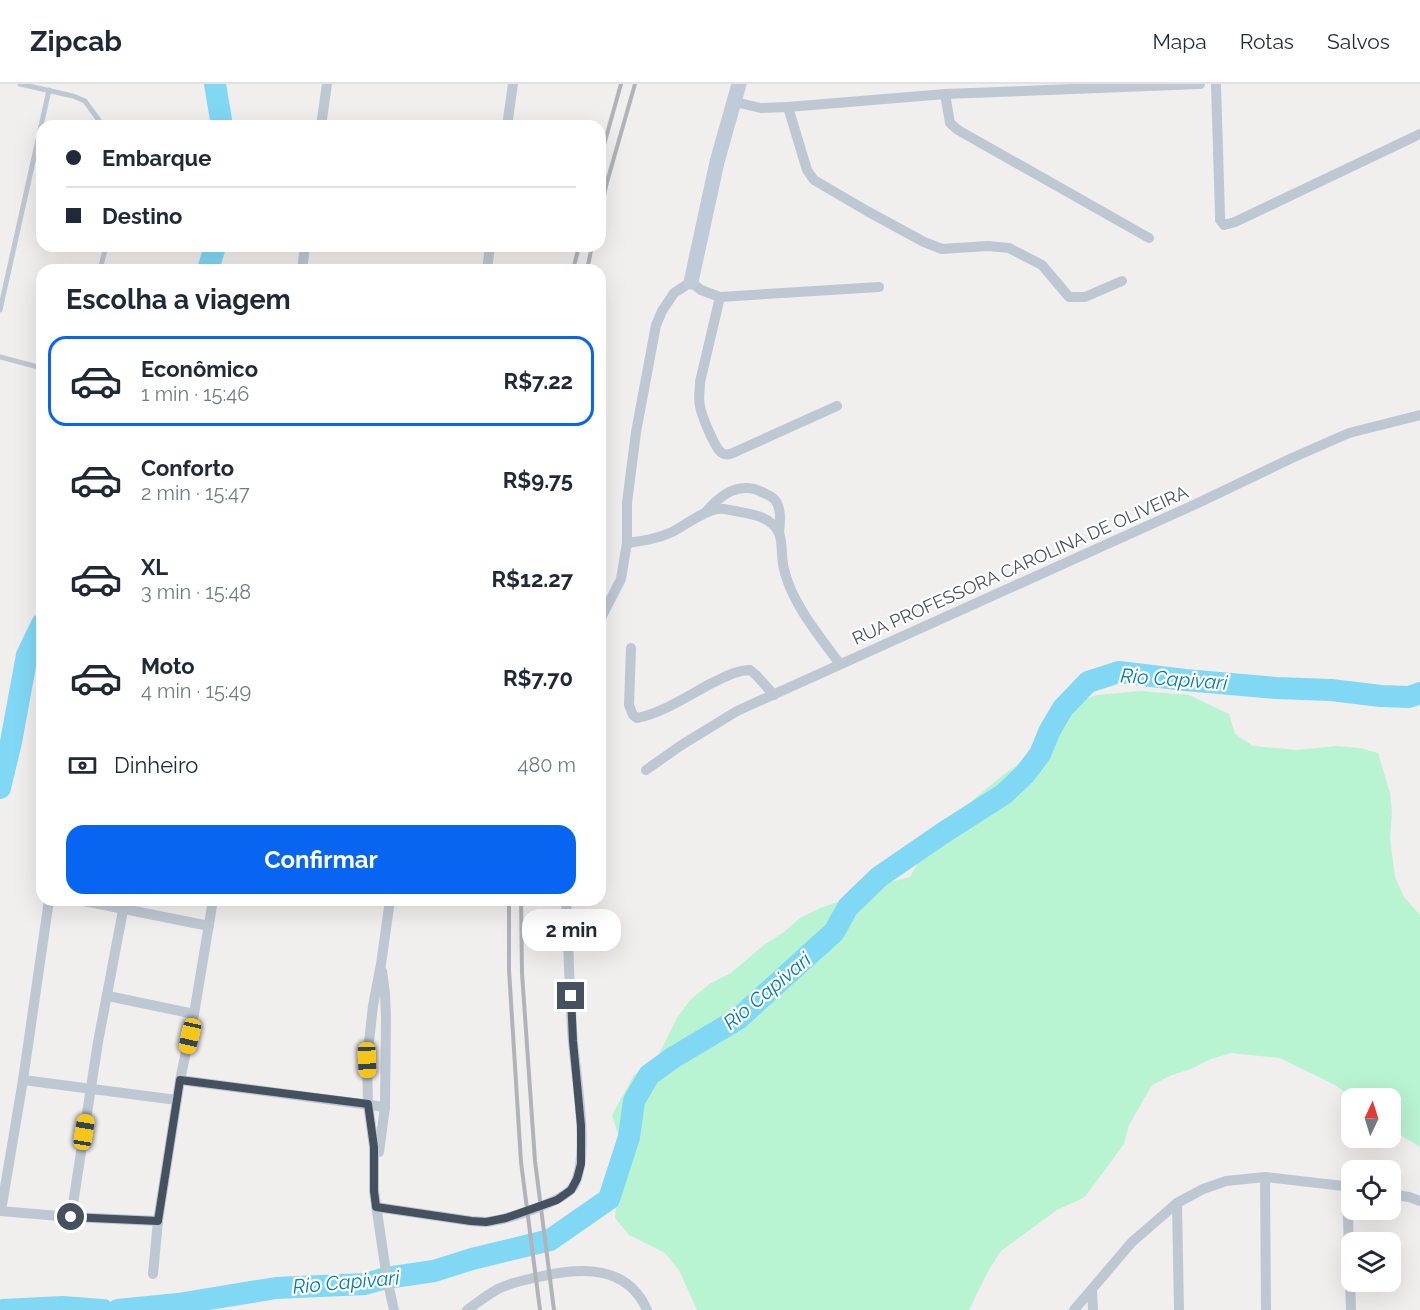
<!DOCTYPE html>
<html lang="pt">
<head>
<meta charset="utf-8">
<style>
  :root { --surface:#fff; --page:#f2f2f3; --text:#1f2937; --muted:#747a83; --line:#e0e1e3; --accent:#0865f2 }
  body { margin:0; font-family:Raleway,sans-serif; background:var(--page); color:var(--text); height:100vh; display:flex; flex-direction:column; font-size:22px; white-space:nowrap }
  * { box-sizing:border-box; margin:0 }
  p { font-size:20px; color:var(--muted) }
  .icon { flex:none; width:33px; height:33px; fill:none; stroke:currentColor; stroke-width:2; stroke-linecap:round; stroke-linejoin:round }
  .map { position:relative; flex:1; overflow:hidden }
  .panel { position:absolute; left:36px; top:180px; width:570px; height:642px; display:flex; flex-direction:column; background:var(--surface); border-radius:18px; box-shadow:0 6px 24px #0002 }
  .panel>* { flex:none }
  .guide { position:absolute; left:36px; top:36px; width:570px; height:132px; border-radius:18px; box-shadow:0 6px 24px #0002; display:grid; align-content:center; height:132px; padding:0 30px; background:var(--surface) }
  .needle { width:39px; rotate:4deg }
  .fabs { position:absolute; left:1341px; top:1004px; display:grid; gap:12px }
  .fabs a { display:grid; place-items:center; width:60px; height:60px; border-radius:12px; background:var(--surface); box-shadow:0 6px 24px #0002; font-size:30px }
  .end { position:absolute; width:27px; height:27px; margin:-14px; border:8px solid #45515e; background:#fff; box-shadow:0 0 0 3px #fff }
  .from { border-radius:50% }
  .bubble { position:absolute; height:42px; border-radius:18px; background:var(--surface); box-shadow:0 6px 24px #0002; font-size:20px; font-weight:700; line-height:42px; text-align:center }
  .car { position:absolute; width:18px; height:36px; margin:-18px -9px; border-radius:8px; box-shadow:0 0 4px 2px #0007; background:linear-gradient(#f5c518 24%,#345 0 40%,#f5c518 0 76%,#345 0 86%,#f5c518 0) }
  .guide b { display:flex; align-items:center; gap:21px; height:57px; font-size:22px }
  .guide b+b { border-top:2px solid var(--line) }
  .guide i { width:15px; height:15px; background:var(--text) }
  ul { padding:0; list-style:none }
  li { display:flex; align-items:center; gap:18px; height:90px; margin:0 12px 9px; padding:0 18px; border:3px solid transparent; border-radius:18px }
  li div { flex:1 }
  li b { display:block; font-size:22px }
  li em { font-style:normal; font-weight:700 }
  li.active { border-color:var(--accent) }
  li>.icon { width:54px; height:54px; stroke-width:1.5 }
  h2 { padding:0 30px; font-size:27px; line-height:72px }
  .pay { display:flex; align-items:center; gap:15px; height:66px; padding:0 30px; font-size:22px }
  .pay p { margin-inline-start:auto }
  .cta { display:flex; gap:12px; margin-top:auto; padding:12px 30px }
  .cta a { flex:1; height:69px; border-radius:18px; background:var(--accent); color:#fff; font-size:24px; font-weight:700; line-height:69px; text-align:center }
  header { display:flex; align-items:center; gap:36px; box-sizing:border-box; height:84px; padding:0 30px; background:var(--surface); border-bottom:2px solid var(--line) }
  header strong { font-size:28px }
  nav { display:flex; gap:33px; margin-inline-start:auto; font-size:21px }
  .map>svg:first-child { display:block }
  .green { fill:#b8f3d2 }
  .lines { fill:none; stroke-linecap:round; stroke-linejoin:round }
  .river { stroke:#81d8f4; stroke-width:22 }
  .lane { stroke:#bec8d2; stroke-width:5 }
  .street { stroke:#bec8d2; stroke-width:10 }
  .secondary { stroke:#bfcbd9; stroke-width:15 }
  .rail { stroke:#b0b3ba; stroke-width:4 }
  .route { stroke:#45515e; stroke-width:8 }
  .labels { text-anchor:middle; dominant-baseline:central; stroke-width:4.5; stroke-linejoin:round; paint-order:stroke }
  .street-label { font-size:18px; fill:#45515e; stroke:#fff }
  .water-label { font-size:20px; font-style:italic; fill:#027ca6; stroke:#fff }
</style>
</head>
<body>
<header>
<strong>Zipcab</strong>
<nav><a>Mapa</a><a>Rotas</a><a>Salvos</a></nav>
</header>
<div class="map">
<svg width="1420" height="1226" viewBox="0 0 1420 1226">
  <rect width="100%" height="100%" fill="#f1eeee"/>
  <path class="green" d="M1141,607L1189,611L1229,630L1235,650L1253,662L1298,666L1337,662L1360,664L1378,669L1390,709L1392,728L1390,754L1395,793L1404,813L1420,831V1063L1391,1045L1390,1014H1353L1335,1001L1280,974L1231,969L1211,975L1191,985L1172,991L1152,1001L1129,1041L1124,1060L1085,1113L1057,1126L1001,1167L987,1189L969,1226H697L679,1186L665,1169L629,1151L615,1134L619,1085L626,1072L624,1070L612,1031L634,991L655,978L677,934L690,916L711,899L731,889L764,861L784,848L800,834L820,824L847,815L875,802L910,793L924,768L944,751L957,733L974,715L1007,688L1027,674L1065,635L1078,617L1097,611Z"/>
  <g class="lines">
    <g class="river">
      <path d="M215,0L222,42"/>
      <path d="M208,186L215,162"/>
      <path d="M0,704L11,658L27,571L42,540"/>
      <path d="M3,1226L62,1223L103,1226"/>
      <path d="M118,1226L178,1220L276,1204L365,1200L386,1194L434,1187L472,1175L550,1156L609,1115L629,1053L634,1017L649,991L674,973L738,935L834,848L848,823L879,793L943,749L1004,710L1025,690L1040,670L1050,646L1063,624L1088,598L1119,588L1185,596L1276,604L1331,606L1381,612L1409,613L1420,609"/>
    </g>
    <g class="lane">
      <path d="M20,0L73,12L85,17L103,42"/>
      <path d="M100,186L106,162"/>
      <path d="M0,226L49,6"/>
      <path d="M0,273L42,284"/>
    </g>
    <g class="street">
      <path d="M1216,0L1220,131V136L1224,141L1235,138L1420,50"/>
      <path d="M945,10L950,39L958,46L1149,154"/>
      <path d="M735,18L761,24L788,23L945,10L1200,0"/>
      <path d="M788,23L807,86L814,96L867,127L924,158L942,165L988,162L1009,164L1042,181L1069,213H1085L1122,197"/>
      <path d="M321,42L327,0"/>
      <path d="M507,42L513,0"/>
      <path d="M302,186L305,162"/>
      <path d="M487,186L490,162"/>
      <path d="M720,213L700,298C700,306 698,314 700,322C701,330 715,365 722,369C726,372 731,370 735,368L837,322"/>
      <path d="M706,428C721,410 740,396 764,409C768,411 773,413 775,416C782,425 780,439 779,449"/>
      <path d="M627,459C642,457 657,455 672,448C686,441 701,428 717,425C723,424 729,426 735,427C751,430 771,432 779,449C783,458 781,475 784,485C791,518 820,553 840,580"/>
      <path d="M600,536L621,495L627,459V419L636,348L656,241L662,227L674,209L691,198L701,206L720,213L879,203"/>
      <path d="M631,564L629,621L633,631L637,634C662,629 688,612 710,600C723,594 736,586 750,586L756,591L774,611"/>
      <path d="M646,686L680,662L737,627L1196,420L1292,374L1349,349L1420,331"/>
      <path d="M79,816L209,842"/>
      <path d="M213,816L194,930L180,996L385,1023"/>
      <path d="M390,816L381,880L373,922L367,976L368,1020L374,1063V1107L387,1195L394,1226"/>
      <path d="M108,912L194,930"/>
      <path d="M23,996L177,1016"/>
      <path d="M379,1068L385,1023L386,934L385,910L382,887"/>
      <path d="M1265,1093L1266,1226"/>
      <path d="M1347,1103L1351,1226"/>
      <path d="M1390,1110L1409,1113L1420,1117"/>
      <path d="M1177,1119L1179,1226"/>
      <path d="M376,1123L471,1137C476,1137 480,1138 485,1138C503,1137 563,1118 573,1103C591,1074 576,994 573,958C569,911 569,863 566,816"/>
      <path d="M0,1127L71,1133L158,1137"/>
      <path d="M1,1127L23,996L49,816"/>
      <path d="M71,1133L98,958L125,816"/>
      <path d="M153,1190L158,1137L180,996"/>
      <path d="M1092,1206L1093,1226"/>
      <path d="M467,1226C477,1219 487,1211 498,1205C512,1198 528,1195 543,1192C583,1183 628,1182 647,1226"/>
      <path d="M1074,1226L1132,1158L1177,1119L1203,1105L1226,1097L1265,1093L1352,1103"/>
    </g>
    <path class="secondary" d="M691,198L717,78L739,0"/>
    <g class="rail">
      <path d="M600,75L621,0"/>
      <path d="M600,128L607,98L635,0"/>
      <path d="M573,186L579,162"/>
      <path d="M587,186L592,162"/>
      <path d="M509,816V886L521,1078L540,1226"/>
      <path d="M521,816L522,889L535,1077L554,1226"/>
    </g>
  </g>
  <g class="lines">
    <path class="route" d="M71,1133L158,1137L180,996L368,1020L374,1063V1107L376,1123L471,1137L486,1138L506,1134L557,1116L571,1106L577,1095L581,1080V1042L573,957L571,912"/>
  </g>
  <g class="labels">
    <g class="street-label">
      <text transform="translate(1020 481) rotate(-24)">RUA PROFESSORA CAROLINA DE OLIVEIRA</text>
    </g>
    <g class="water-label">
      <text transform="translate(1174 595) rotate(4)">Rio Capivari</text>
      <text transform="translate(767 907) rotate(-40)">Rio Capivari</text>
      <text transform="translate(346 1198) rotate(-5)">Rio Capivari</text>
    </g>
  </g>
</svg>
<div class="fabs">
<a><svg class="needle" viewBox="-14 -14 28 28"><path d="M0-13l5 13h-10z" fill="#e53935"/><path d="M0 13l5-13h-10z" fill="#747a83"/></svg></a>
<a><svg class="icon" aria-label="locate" viewBox="0 0 24 24"><circle cx="12" cy="12" r="6"/><path d="M12 2v4M12 18v4M2 12h4M18 12h4"/></svg></a>
<a><svg class="icon" aria-label="layers" viewBox="0 0 24 24"><path d="M12 4l9 5-9 5-9-5zM3 14l9 5 9-5"/></svg></a>
</div>
<i class="end from" style="left:71px;top:1133px"></i>
<i class="end" style="left:571px;top:912px"></i>
<div class="bubble" style="left:522px;top:825px;width:99px">2 min</div>
<i class="car" style="left:190px;top:952px;rotate:193deg"></i>
<i class="car" style="left:367px;top:976px;rotate:178deg"></i>
<i class="car" style="left:84px;top:1048px;rotate:9deg"></i>
<div class="guide">
<b><i class="from"></i>Embarque</b>
<b><i></i>Destino</b>
</div>
<section class="panel">
<h2>Escolha a viagem</h2>
<ul>
<li class="active"><svg class="icon" aria-label="car" viewBox="0 0 24 24"><path d="M5 17H2v-5l4-1 3-4h7l3 4 3 1v5h-3M9 17h6M6 11h13"/><circle cx="7" cy="17" r="2"/><circle cx="17" cy="17" r="2"/></svg><div><b>Econômico</b><p>1 min · 15:46</p></div><em>R$7.22</em></li>
<li><svg class="icon" aria-label="car" viewBox="0 0 24 24"><path d="M5 17H2v-5l4-1 3-4h7l3 4 3 1v5h-3M9 17h6M6 11h13"/><circle cx="7" cy="17" r="2"/><circle cx="17" cy="17" r="2"/></svg><div><b>Conforto</b><p>2 min · 15:47</p></div><em>R$9.75</em></li>
<li><svg class="icon" aria-label="car" viewBox="0 0 24 24"><path d="M5 17H2v-5l4-1 3-4h7l3 4 3 1v5h-3M9 17h6M6 11h13"/><circle cx="7" cy="17" r="2"/><circle cx="17" cy="17" r="2"/></svg><div><b>XL</b><p>3 min · 15:48</p></div><em>R$12.27</em></li>
<li><svg class="icon" aria-label="car" viewBox="0 0 24 24"><path d="M5 17H2v-5l4-1 3-4h7l3 4 3 1v5h-3M9 17h6M6 11h13"/><circle cx="7" cy="17" r="2"/><circle cx="17" cy="17" r="2"/></svg><div><b>Moto</b><p>4 min · 15:49</p></div><em>R$7.70</em></li>
</ul>
<div class="pay"><svg class="icon" aria-label="cash" viewBox="0 0 24 24"><path d="M3 7h18v10H3z"/><circle cx="12" cy="12" r="2"/></svg>Dinheiro<p>480 m</p></div>
<div class="cta"><a>Confirmar</a></div>
</section>
</div>
</body>
</html>
